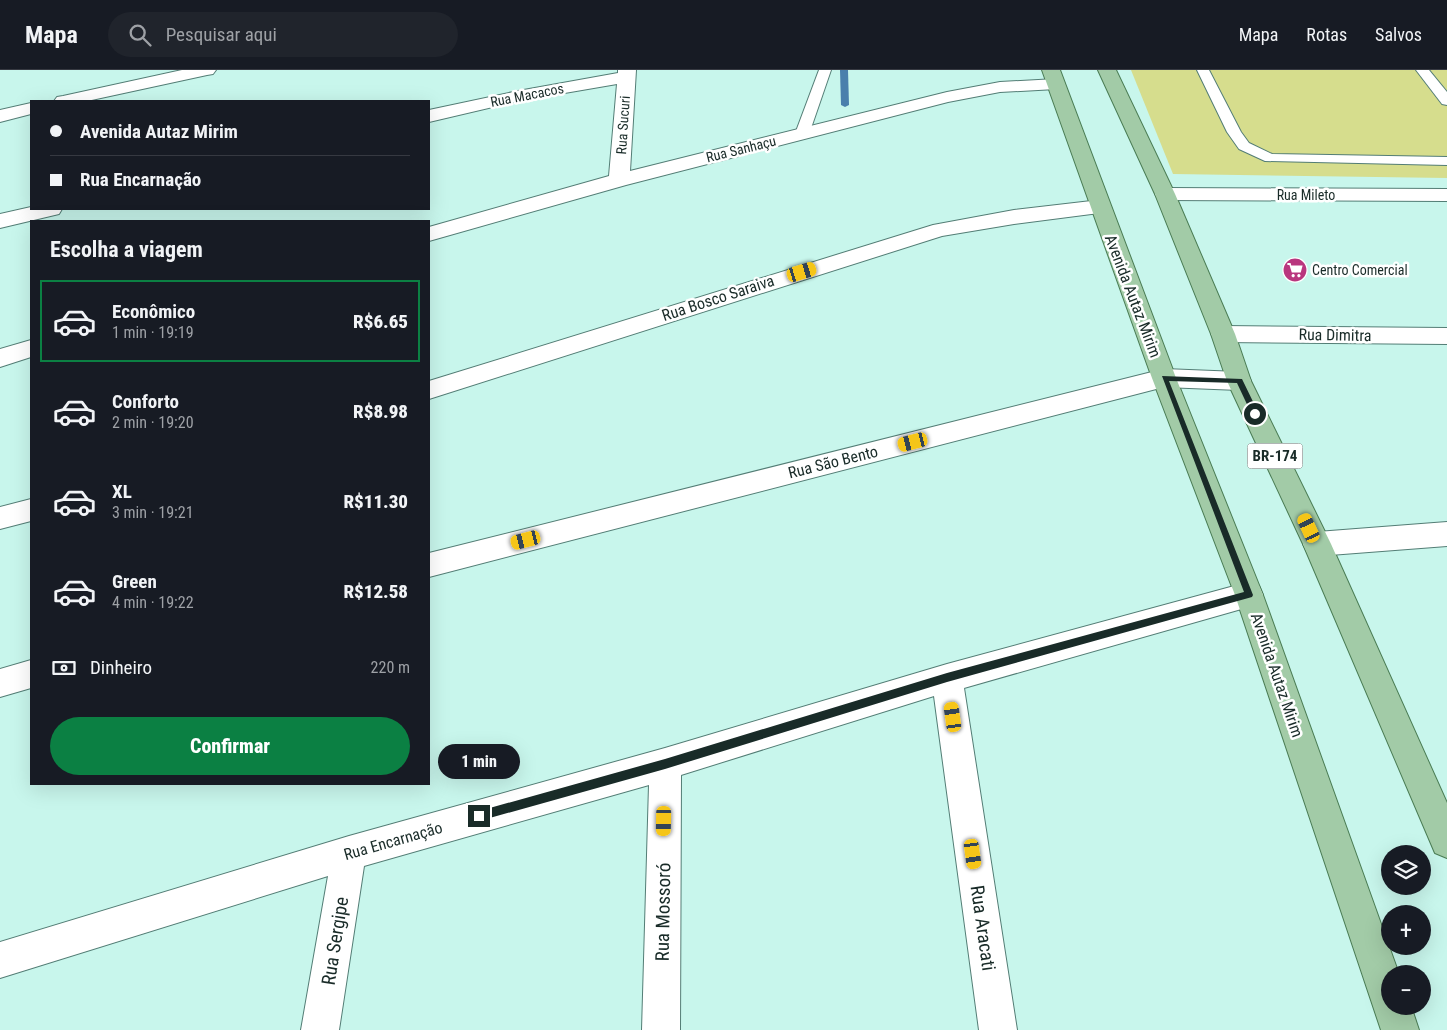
<!DOCTYPE html>
<html lang="pt">
<head>
<meta charset="utf-8">
<style>
  :root { --surface:#171b24; --page:#20242c; --text:#f1f3f6; --muted:#9ea1a6; --line:#363941; --accent:#0b8043 }
  body { margin:0; font-family:"Roboto Condensed",sans-serif; background:var(--page); color:var(--text); height:100vh; display:flex; flex-direction:column; font-size:19px; white-space:nowrap }
  * { box-sizing:border-box; margin:0 }
  p { font-size:16px; color:var(--muted) }
  .icon { flex:none; width:28px; height:28px; fill:none; stroke:currentColor; stroke-width:2; stroke-linecap:round; stroke-linejoin:round }
  .map { position:relative; flex:1; overflow:hidden }
  .drawer { position:absolute; left:30px; top:150px; width:400px; height:565px; display:flex; flex-direction:column; background:var(--surface); border-radius:0px; box-shadow:0 5px 20px #0002 }
  .drawer>* { flex:none }
  .banner { position:absolute; left:30px; top:30px; width:400px; height:110px; border-radius:0px; box-shadow:0 5px 20px #0002; display:grid; align-content:center; height:110px; padding:0 20px; background:var(--surface) }
  .fabs { position:absolute; left:1381px; top:775px; display:grid; gap:10px }
  .fabs a { display:grid; place-items:center; width:50px; height:50px; border-radius:50%; background:var(--surface); box-shadow:0 5px 20px #0002; font-size:25px }
  .end { position:absolute; width:22px; height:22px; margin:-11px; border:6px solid #192b28; background:#fff; box-shadow:0 0 0 2px #fff }
  .from { border-radius:50% }
  .bubble { position:absolute; height:35px; border-radius:18px; background:var(--surface); box-shadow:0 5px 20px #0002; font-size:16px; font-weight:800; line-height:35px; text-align:center }
  .car { position:absolute; width:15px; height:30px; margin:-15px -8px; border-radius:6px; box-shadow:0 0 4px 1px #0007; background:linear-gradient(#f5c518 24%,#345 0 40%,#f5c518 0 76%,#345 0 86%,#f5c518 0) }
  .banner b { display:flex; align-items:center; gap:18px; height:48px; font-size:19px }
  .banner b+b { border-top:1px solid var(--line) }
  .banner i { width:12px; height:12px; background:var(--text) }
  ul { padding:0; list-style:none }
  li { display:flex; align-items:center; gap:15px; height:82px; margin:0 10px 8px; padding:0 10px; border:2px solid transparent; border-radius:0px }
  li div { flex:1 }
  li b { display:block; font-size:19px }
  li em { font-style:normal; font-weight:800 }
  li.active { border-color:var(--accent) }
  li>.icon { width:45px; height:45px; stroke-width:1.5 }
  h2 { padding:0 20px; font-size:22px; line-height:60px }
  .pay { display:flex; align-items:center; gap:12px; height:55px; padding:0 20px; font-size:19px }
  .pay p { margin-inline-start:auto }
  .action { display:flex; gap:10px; margin-top:auto; padding:10px 20px }
  .action a { flex:1; height:58px; border-radius:30px; background:var(--accent); color:#fff; font-size:20px; font-weight:800; line-height:58px; text-align:center }
  header { display:flex; align-items:center; gap:30px; box-sizing:border-box; height:70px; padding:0 25px; background:var(--surface); border-bottom:1px solid var(--line) }
  header strong { font-size:24px }
  nav { display:flex; gap:28px; margin-inline-start:auto; font-size:18px }
  .search { width:350px; height:45px; background:var(--page); display:flex; align-items:center; gap:12px; box-sizing:border-box; padding:0 18px; border-radius:28px; color:var(--muted); font-size:19px }
  .map>svg:first-child { display:block }
  .green { fill:#d6dd8d }
  .lines { fill:none; stroke-linecap:round; stroke-linejoin:round }
  .stream { fill:#4a7fac; fill-rule:evenodd }
  .lane-casing { stroke:#537d75; stroke-width:2 }
  .street-casing { stroke:#537d75; stroke-width:2 }
  .primary-casing { stroke:#4a7c54; stroke-width:2 }
  .lane { fill:#fff; fill-rule:evenodd }
  .street { fill:#fff; fill-rule:evenodd }
  .primary { fill:#a2cba7; fill-rule:evenodd }
  .route { fill:#192b28 }
  .labels { text-anchor:middle; dominant-baseline:central; stroke-width:5; stroke-linejoin:round; paint-order:stroke }
  .far-street-label { font-size:14px; fill:#192b28; stroke:#fff }
  .far-poi-label { font-size:14px; fill:#192b28; stroke:#fff; text-anchor:start }
  .shield { fill:#fff; stroke:#5e6b68; stroke-width:1 }
  .shield-label { font-size:15px; font-weight:bold; fill:#192b28 }
  .street-label { font-size:16px; fill:#192b28; stroke:#fff }
  .near-street-label { font-size:19px; fill:#192b28; stroke:#fff }
</style>
</head>
<body>
<header>
<strong>Mapa</strong>
<div class="search"><svg class="icon" aria-label="search" viewBox="0 0 24 24"><circle cx="10" cy="10" r="6"/><path d="M15 15l6 6"/></svg>Pesquisar aqui</div>
<nav><a>Mapa</a><a>Rotas</a><a>Salvos</a></nav>
</header>
<div class="map">
<svg width="1447" height="960" viewBox="0 0 1447 960">
  <rect width="100%" height="100%" fill="#c8f6ec"/>
  <path class="green" d="M1131,0H1447V108L1173,104Z"/>
  <g class="lines">
    <path class="stream" d="M840,0H848L849,35L845,37L841,35Z"/>
    <defs>
      <g id="lane">
        <path d="M819,0H831L809,64L802,68L797,67L795,64Z"/>
        <path d="M1197,0H1209L1241,62L1249,73L1272,84L1447,87V95L1265,91L1239,79L1227,62Z"/>
        <path d="M1416,0H1429L1447,22V35L1442,34Z"/>
      </g>
      <g id="street">
        <path d="M182,0H216L213,4L207,5L87,31H54L57,27L63,26Z"/>
        <path d="M618,0H636L630,101L947,22L1000,12L1056,9L1062,10L1065,14L1062,18L1056,19L1000,22L948,32L626,115L429,171V157L609,106L617,14L518,31L429,52V40L518,21L618,3Z"/>
        <path d="M31,33V44L0,52V40Z"/>
        <path d="M1165,118L1447,119V131L1165,130L1158,129L1155,124L1158,119Z"/>
        <path d="M1100,130L1107,132L1110,137L1107,142L1014,154L942,166L429,329V311L933,155L1014,140Z"/>
        <path d="M31,137L62,139L59,144L0,158V144Z"/>
        <path d="M1223,256L1447,258V274L1223,272L1215,270L1211,264L1215,258Z"/>
        <path d="M31,270V287L0,297V279Z"/>
        <path d="M1164,299L1239,302L1248,305L1251,311L1248,317L1239,320L1164,317L429,507V483Z"/>
        <path d="M31,429V451L0,459V437Z"/>
        <path d="M1447,452V476L1317,486L1307,482L1303,474L1307,466L1317,462Z"/>
        <path d="M1249,512L1259,516L1263,525L1259,534L964,618L1017,960H979L934,626L681,705L680,960H642L649,715L364,796L339,960H301L328,806L0,908V872L349,766L665,678L947,594Z"/>
        <path d="M31,590V618L0,627V599Z"/>
      </g>
      <g id="primary">
        <path d="M1042,0H1060L1176,308L1263,525L1399,904H1390V936H1411L1419,960H1381L1235,525L1152,308Z"/>
        <path d="M1098,0H1116L1175,124L1235,264L1251,311L1331,474L1447,733V788L1435,783L1303,474L1227,311L1211,264L1155,124Z"/>
      </g>
    </defs>
    <use href="#lane" class="lane-casing"/>
    <use href="#street" class="street-casing"/>
    <use href="#primary" class="primary-casing"/>
    <use href="#lane" class="lane"/>
    <use href="#street" class="street"/>
    <use href="#primary" class="primary"/>
  </g>
  <path class="route" d="M1162,306L1242,309L1259,344L1252,345L1237,313L1169,311L1253,525L1252,527L947,612L665,699L479,751L476,750L475,746L479,741L665,689L947,603L1244,522Z"/>
  <defs>
    <symbol id="supermarket-disc" viewBox="-11 -11 22 22"><circle r="9.5" fill="#b9367e" stroke="#fff"/><path d="M-6-5.5h2.5l.6 2H6L4.5 2H-2.5L-4.4-4H-6ZM-1.5 3.2a1.3 1.3 0 1 0 .1 0ZM3 3.2a1.3 1.3 0 1 0 .1 0Z" fill="#fff"/></symbol>
  </defs>
  <g fill-rule="evenodd">
    <use href="#supermarket-disc" x="1281" y="186" width="28" height="28"/>
  </g>
  <g class="labels">
    <g class="far-street-label">
      <text transform="translate(527 25) rotate(-11)">Rua Macacos</text>
      <text transform="translate(623 55) rotate(-86)">Rua Sucuri</text>
      <text transform="translate(741 79) rotate(-14)">Rua Sanhaçu</text>
      <text x="1306" y="125">Rua Mileto</text>
    </g>
    <g class="far-poi-label">
      <text x="1312" y="200">Centro Comercial</text>
    </g>
    <rect class="shield" x="1247.5" y="373.5" width="55" height="25" rx="4"/>
    <g class="shield-label">
      <text x="1275" y="386">BR-174</text>
    </g>
    <g class="street-label">
      <text transform="translate(1133 226) rotate(69)">Avenida Autaz Mirim</text>
      <text transform="translate(718 228) rotate(-18)">Rua Bosco Saraiva</text>
      <text transform="translate(1335 265) rotate(1)">Rua Dimitra</text>
      <text transform="translate(833 392) rotate(-14)">Rua São Bento</text>
      <text transform="translate(1277 605) rotate(71)">Avenida Autaz Mirim</text>
      <text transform="translate(393 771) rotate(-16)">Rua Encarnação</text>
    </g>
    <g class="near-street-label">
      <text transform="translate(663 842) rotate(-89)">Rua Mossoró</text>
      <text transform="translate(983 858) rotate(82)">Rua Aracati</text>
      <text transform="translate(335 871) rotate(-81)">Rua Sergipe</text>
    </g>
  </g>
</svg>
<div class="fabs">
<a><svg class="icon" aria-label="layers" viewBox="0 0 24 24"><path d="M12 4l9 5-9 5-9-5zM3 14l9 5 9-5"/></svg></a>
<a>+</a>
<a>−</a>
</div>
<i class="end from" style="left:1255px;top:344px"></i>
<i class="end" style="left:479px;top:746px"></i>
<div class="bubble" style="left:438px;top:674px;width:82px">1 min</div>
<i class="car" style="left:802px;top:202px;rotate:73deg"></i>
<i class="car" style="left:913px;top:372px;rotate:256deg"></i>
<i class="car" style="left:1309px;top:458px;rotate:335deg"></i>
<i class="car" style="left:526px;top:470px;rotate:256deg"></i>
<i class="car" style="left:953px;top:647px;rotate:352deg"></i>
<i class="car" style="left:664px;top:751px;rotate:181deg"></i>
<i class="car" style="left:973px;top:784px;rotate:172deg"></i>
<div class="banner">
<b><i class="from"></i>Avenida Autaz Mirim</b>
<b><i></i>Rua Encarnação</b>
</div>
<section class="drawer">
<h2>Escolha a viagem</h2>
<ul>
<li class="active"><svg class="icon" aria-label="car" viewBox="0 0 24 24"><path d="M5 17H2v-5l4-1 3-4h7l3 4 3 1v5h-3M9 17h6M6 11h13"/><circle cx="7" cy="17" r="2"/><circle cx="17" cy="17" r="2"/></svg><div><b>Econômico</b><p>1 min · 19:19</p></div><em>R$6.65</em></li>
<li><svg class="icon" aria-label="car" viewBox="0 0 24 24"><path d="M5 17H2v-5l4-1 3-4h7l3 4 3 1v5h-3M9 17h6M6 11h13"/><circle cx="7" cy="17" r="2"/><circle cx="17" cy="17" r="2"/></svg><div><b>Conforto</b><p>2 min · 19:20</p></div><em>R$8.98</em></li>
<li><svg class="icon" aria-label="car" viewBox="0 0 24 24"><path d="M5 17H2v-5l4-1 3-4h7l3 4 3 1v5h-3M9 17h6M6 11h13"/><circle cx="7" cy="17" r="2"/><circle cx="17" cy="17" r="2"/></svg><div><b>XL</b><p>3 min · 19:21</p></div><em>R$11.30</em></li>
<li><svg class="icon" aria-label="car" viewBox="0 0 24 24"><path d="M5 17H2v-5l4-1 3-4h7l3 4 3 1v5h-3M9 17h6M6 11h13"/><circle cx="7" cy="17" r="2"/><circle cx="17" cy="17" r="2"/></svg><div><b>Green</b><p>4 min · 19:22</p></div><em>R$12.58</em></li>
</ul>
<div class="pay"><svg class="icon" aria-label="cash" viewBox="0 0 24 24"><path d="M3 7h18v10H3z"/><circle cx="12" cy="12" r="2"/></svg>Dinheiro<p>220 m</p></div>
<div class="action"><a>Confirmar</a></div>
</section>
</div>
</body>
</html>
